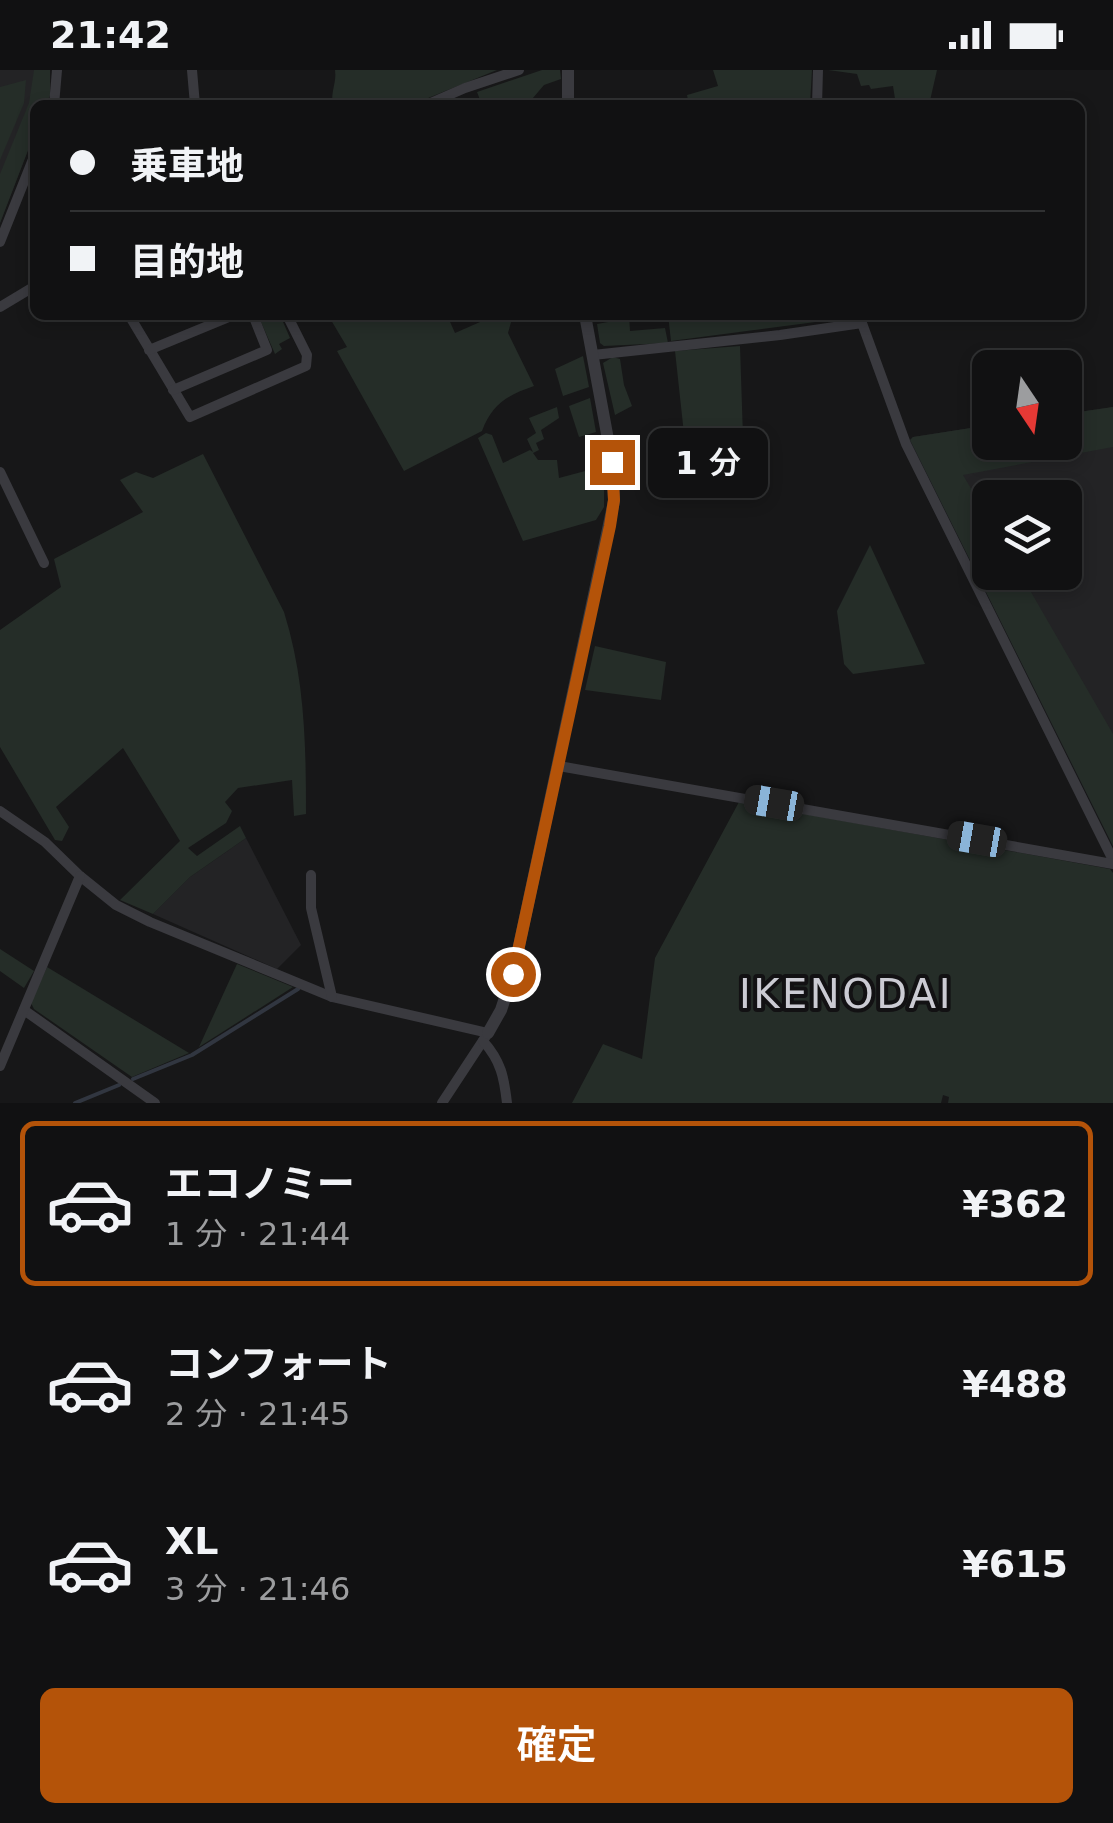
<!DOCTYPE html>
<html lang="ja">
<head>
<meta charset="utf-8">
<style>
  :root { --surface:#111112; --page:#1a1a1b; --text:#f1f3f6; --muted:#9c9d9f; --line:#303132; --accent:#b45309 }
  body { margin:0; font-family:"DejaVu Sans","Noto Sans JP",sans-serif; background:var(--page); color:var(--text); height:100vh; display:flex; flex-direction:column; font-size:38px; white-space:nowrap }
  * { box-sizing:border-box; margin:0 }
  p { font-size:32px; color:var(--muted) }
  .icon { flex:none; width:55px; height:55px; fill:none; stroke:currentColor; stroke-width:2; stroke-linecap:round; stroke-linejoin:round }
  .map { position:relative; height:1033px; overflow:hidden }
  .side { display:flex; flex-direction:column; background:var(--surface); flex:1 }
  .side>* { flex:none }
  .top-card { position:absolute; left:30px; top:30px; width:1055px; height:220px; border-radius:15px; box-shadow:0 5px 15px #0003,0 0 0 2px var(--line); display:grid; align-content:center; height:220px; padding:0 40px; background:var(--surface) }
  .needle { width:65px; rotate:167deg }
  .buttons { position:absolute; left:972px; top:280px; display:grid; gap:20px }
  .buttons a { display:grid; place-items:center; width:110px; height:110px; border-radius:15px; background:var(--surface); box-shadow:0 5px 15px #0003,0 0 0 2px var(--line); font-size:50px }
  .end { position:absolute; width:45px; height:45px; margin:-22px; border:12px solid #b45309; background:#fff; box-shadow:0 0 0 5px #fff }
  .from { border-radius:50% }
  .bubble { position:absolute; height:70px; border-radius:15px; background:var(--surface); box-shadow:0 5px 15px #0003,0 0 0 2px var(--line); font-size:32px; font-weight:600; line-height:70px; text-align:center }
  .car { position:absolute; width:30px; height:60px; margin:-30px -15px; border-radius:12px; box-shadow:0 0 8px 2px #0007; background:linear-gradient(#222 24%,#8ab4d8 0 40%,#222 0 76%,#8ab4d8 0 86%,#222 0) }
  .top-card b { display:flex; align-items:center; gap:35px; height:95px; font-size:38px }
  .top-card b+b { border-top:2px solid var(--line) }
  .top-card i { width:25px; height:25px; background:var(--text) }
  ul { padding:18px 0 0; list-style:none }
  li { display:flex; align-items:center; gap:30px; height:165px; margin:0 20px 15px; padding:0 20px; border:5px solid transparent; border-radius:15px }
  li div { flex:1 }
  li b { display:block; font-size:38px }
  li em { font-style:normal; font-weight:600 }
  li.current { border-color:var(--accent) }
  li>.icon { width:90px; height:90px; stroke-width:1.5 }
  .cta { display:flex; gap:20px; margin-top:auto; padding:20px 40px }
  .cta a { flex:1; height:115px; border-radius:15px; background:var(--accent); color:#fff; font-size:40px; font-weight:600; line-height:115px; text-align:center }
  .status { display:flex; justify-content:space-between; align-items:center; height:70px; padding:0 50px; background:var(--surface); direction:ltr }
  .status svg { height:28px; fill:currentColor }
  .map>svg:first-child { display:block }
  .built { fill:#232325; fill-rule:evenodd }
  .green { fill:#252d28 }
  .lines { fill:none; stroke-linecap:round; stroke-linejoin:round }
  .stream { stroke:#313640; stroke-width:4 }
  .minor { stroke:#3a3a3f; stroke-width:10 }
  .tertiary { stroke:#3a3a3f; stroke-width:12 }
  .route { stroke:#b45309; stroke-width:12 }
  .labels { text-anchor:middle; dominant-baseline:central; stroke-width:8; stroke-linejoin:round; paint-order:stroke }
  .quarter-label { font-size:40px; letter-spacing:2.5px; fill:#cbcbd3; stroke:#121113 }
</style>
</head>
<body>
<div class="status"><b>21:42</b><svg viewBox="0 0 49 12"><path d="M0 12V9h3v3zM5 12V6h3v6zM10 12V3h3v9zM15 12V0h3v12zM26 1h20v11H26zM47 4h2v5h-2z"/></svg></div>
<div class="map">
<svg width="1113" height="1033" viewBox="0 0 1113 1033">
  <rect width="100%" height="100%" fill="#171718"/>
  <g class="built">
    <path d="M0,0H50V25L46,35H35V62L0,153Z"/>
    <path d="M1113,337V776L910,370L913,367L990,355V372H1065V344ZM990,428H1065V502H990Z"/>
    <path d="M246,768L301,875L277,899L153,844L190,807Z"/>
  </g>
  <g class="green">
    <path d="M34,0H50V25L46,35H35V62L0,153V104L29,33Z"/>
    <path d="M335,0H497L411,35H333C330,22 337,13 335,0Z"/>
    <path d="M542,0H560L561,9L544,15L527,35H482L477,22Z"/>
    <path d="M713,0H812L810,35H689L687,25L718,16Z"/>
    <path d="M828,0H937L929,35H896L893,16L871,19L869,15L861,16L857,4Z"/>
    <path d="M26,10L24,33L0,90V17Z"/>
    <path d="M258,245H280L290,268L279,274L282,279L275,284Z"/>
    <path d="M328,245H447L455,263L496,245H513L508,263L534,316C508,325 492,334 482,361L404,401L337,281L347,277Z"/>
    <path d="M609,245H629L630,261L665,258L668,273L604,276L600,273L597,254L608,252Z"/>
    <path d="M668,245H853L854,247L671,271Z"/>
    <path d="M740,276L744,397L684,404L676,375L684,364L675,281Z"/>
    <path d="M583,286L589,317L563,326L555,299Z"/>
    <path d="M613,287L620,289L624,315L632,336L615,345L603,293Z"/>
    <path d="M590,328L596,362L579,367L569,336Z"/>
    <path d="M557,337L559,348L541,360L544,369L536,373L539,380L533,383L538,390H557L559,408L604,396V437L596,450L523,471L478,368L486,363L492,365L503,393L530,380L533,382L527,369L536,363L529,348Z"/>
    <path d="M1113,337V377L963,405L990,451V502L1020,503L1113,664V776L910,370L913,367L990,355V372H1065V344Z"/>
    <path d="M203,384L284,542C305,609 306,675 306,744L294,746L292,710L238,718L225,732L232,741L226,753L188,778L197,786L240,756L246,768L190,807L153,844L120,830L180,771L123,678L56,737L69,757L62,771L55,770L0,677V560L61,517L54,489L143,442L120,410L136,402L153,408Z"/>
    <path d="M870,475L925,594L853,604L844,594L837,541Z"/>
    <path d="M595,576L666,592L661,630L585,620Z"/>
    <path d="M739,732L1110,799L1113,803V1033H948L949,1027L943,1025L941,1033H572L603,974L642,989L655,888Z"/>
    <path d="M0,879L34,901L24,918L0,901Z"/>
    <path d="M237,894L293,917L199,977Z"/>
    <path d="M47,897L189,983L132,1007L34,939L31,933Z"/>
  </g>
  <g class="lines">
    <g class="stream">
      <path d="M133,1009L192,985L298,919"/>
      <path d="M75,1033L119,1015"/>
    </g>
    <g class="minor">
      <path d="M192,0L195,35"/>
      <path d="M54,35L57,0"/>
      <path d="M426,35L465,18L519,0"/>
      <path d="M817,35L818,0"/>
      <path d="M0,172L35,84"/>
      <path d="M0,237L35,216"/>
      <path d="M129,245L190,347L306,296L307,285L287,245"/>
      <path d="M859,245L906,374L1113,790"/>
      <path d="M149,280L234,245"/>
      <path d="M593,285L780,265L862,253"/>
      <path d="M173,320L267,280L253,245"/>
      <path d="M0,402L44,493"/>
      <path d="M559,696L1113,794"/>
      <path d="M0,741L45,772L80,806L116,835L150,852L332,927L488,963L442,1033"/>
      <path d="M311,805V838L332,927"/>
      <path d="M24,940L155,1033"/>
      <path d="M483,971C501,991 504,1007 507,1033"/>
      <path d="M0,996L80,806"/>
    </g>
    <g class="tertiary">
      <path d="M568,0V35"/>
      <path d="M488,963L501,940L513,904L614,431L612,391L585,245"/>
    </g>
  </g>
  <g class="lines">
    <path class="route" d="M513,904L610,456L614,430L612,392"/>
  </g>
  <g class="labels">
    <g class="quarter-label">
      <text x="846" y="924">IKENODAI</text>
    </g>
  </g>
</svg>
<div class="buttons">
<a><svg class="needle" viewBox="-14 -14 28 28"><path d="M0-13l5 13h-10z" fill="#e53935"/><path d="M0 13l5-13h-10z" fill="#9c9d9f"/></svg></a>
<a><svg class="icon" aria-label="layers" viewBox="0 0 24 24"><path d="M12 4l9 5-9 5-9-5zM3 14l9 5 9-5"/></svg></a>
</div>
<i class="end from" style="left:513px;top:904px"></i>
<i class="end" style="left:612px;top:392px"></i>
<div class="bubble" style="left:648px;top:358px;width:120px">1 分</div>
<i class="car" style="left:774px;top:733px;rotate:280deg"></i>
<i class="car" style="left:977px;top:769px;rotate:280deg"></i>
<div class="top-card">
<b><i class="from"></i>乗車地</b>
<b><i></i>目的地</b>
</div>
</div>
<section class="side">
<ul>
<li class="current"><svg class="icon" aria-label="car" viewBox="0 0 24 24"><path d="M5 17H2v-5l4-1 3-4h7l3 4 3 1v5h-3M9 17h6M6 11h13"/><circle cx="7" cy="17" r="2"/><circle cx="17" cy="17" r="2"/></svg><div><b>エコノミー</b><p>1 分 · 21:44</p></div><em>¥362</em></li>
<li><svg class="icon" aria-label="car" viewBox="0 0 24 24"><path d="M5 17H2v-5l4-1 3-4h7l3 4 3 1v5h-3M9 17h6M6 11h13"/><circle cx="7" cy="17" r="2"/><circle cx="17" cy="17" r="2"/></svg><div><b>コンフォート</b><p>2 分 · 21:45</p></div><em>¥488</em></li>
<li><svg class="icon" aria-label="car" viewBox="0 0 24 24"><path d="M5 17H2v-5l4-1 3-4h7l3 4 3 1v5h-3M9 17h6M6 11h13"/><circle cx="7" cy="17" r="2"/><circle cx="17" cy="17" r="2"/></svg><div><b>XL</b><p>3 分 · 21:46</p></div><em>¥615</em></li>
</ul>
<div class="cta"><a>確定</a></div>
</section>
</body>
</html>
